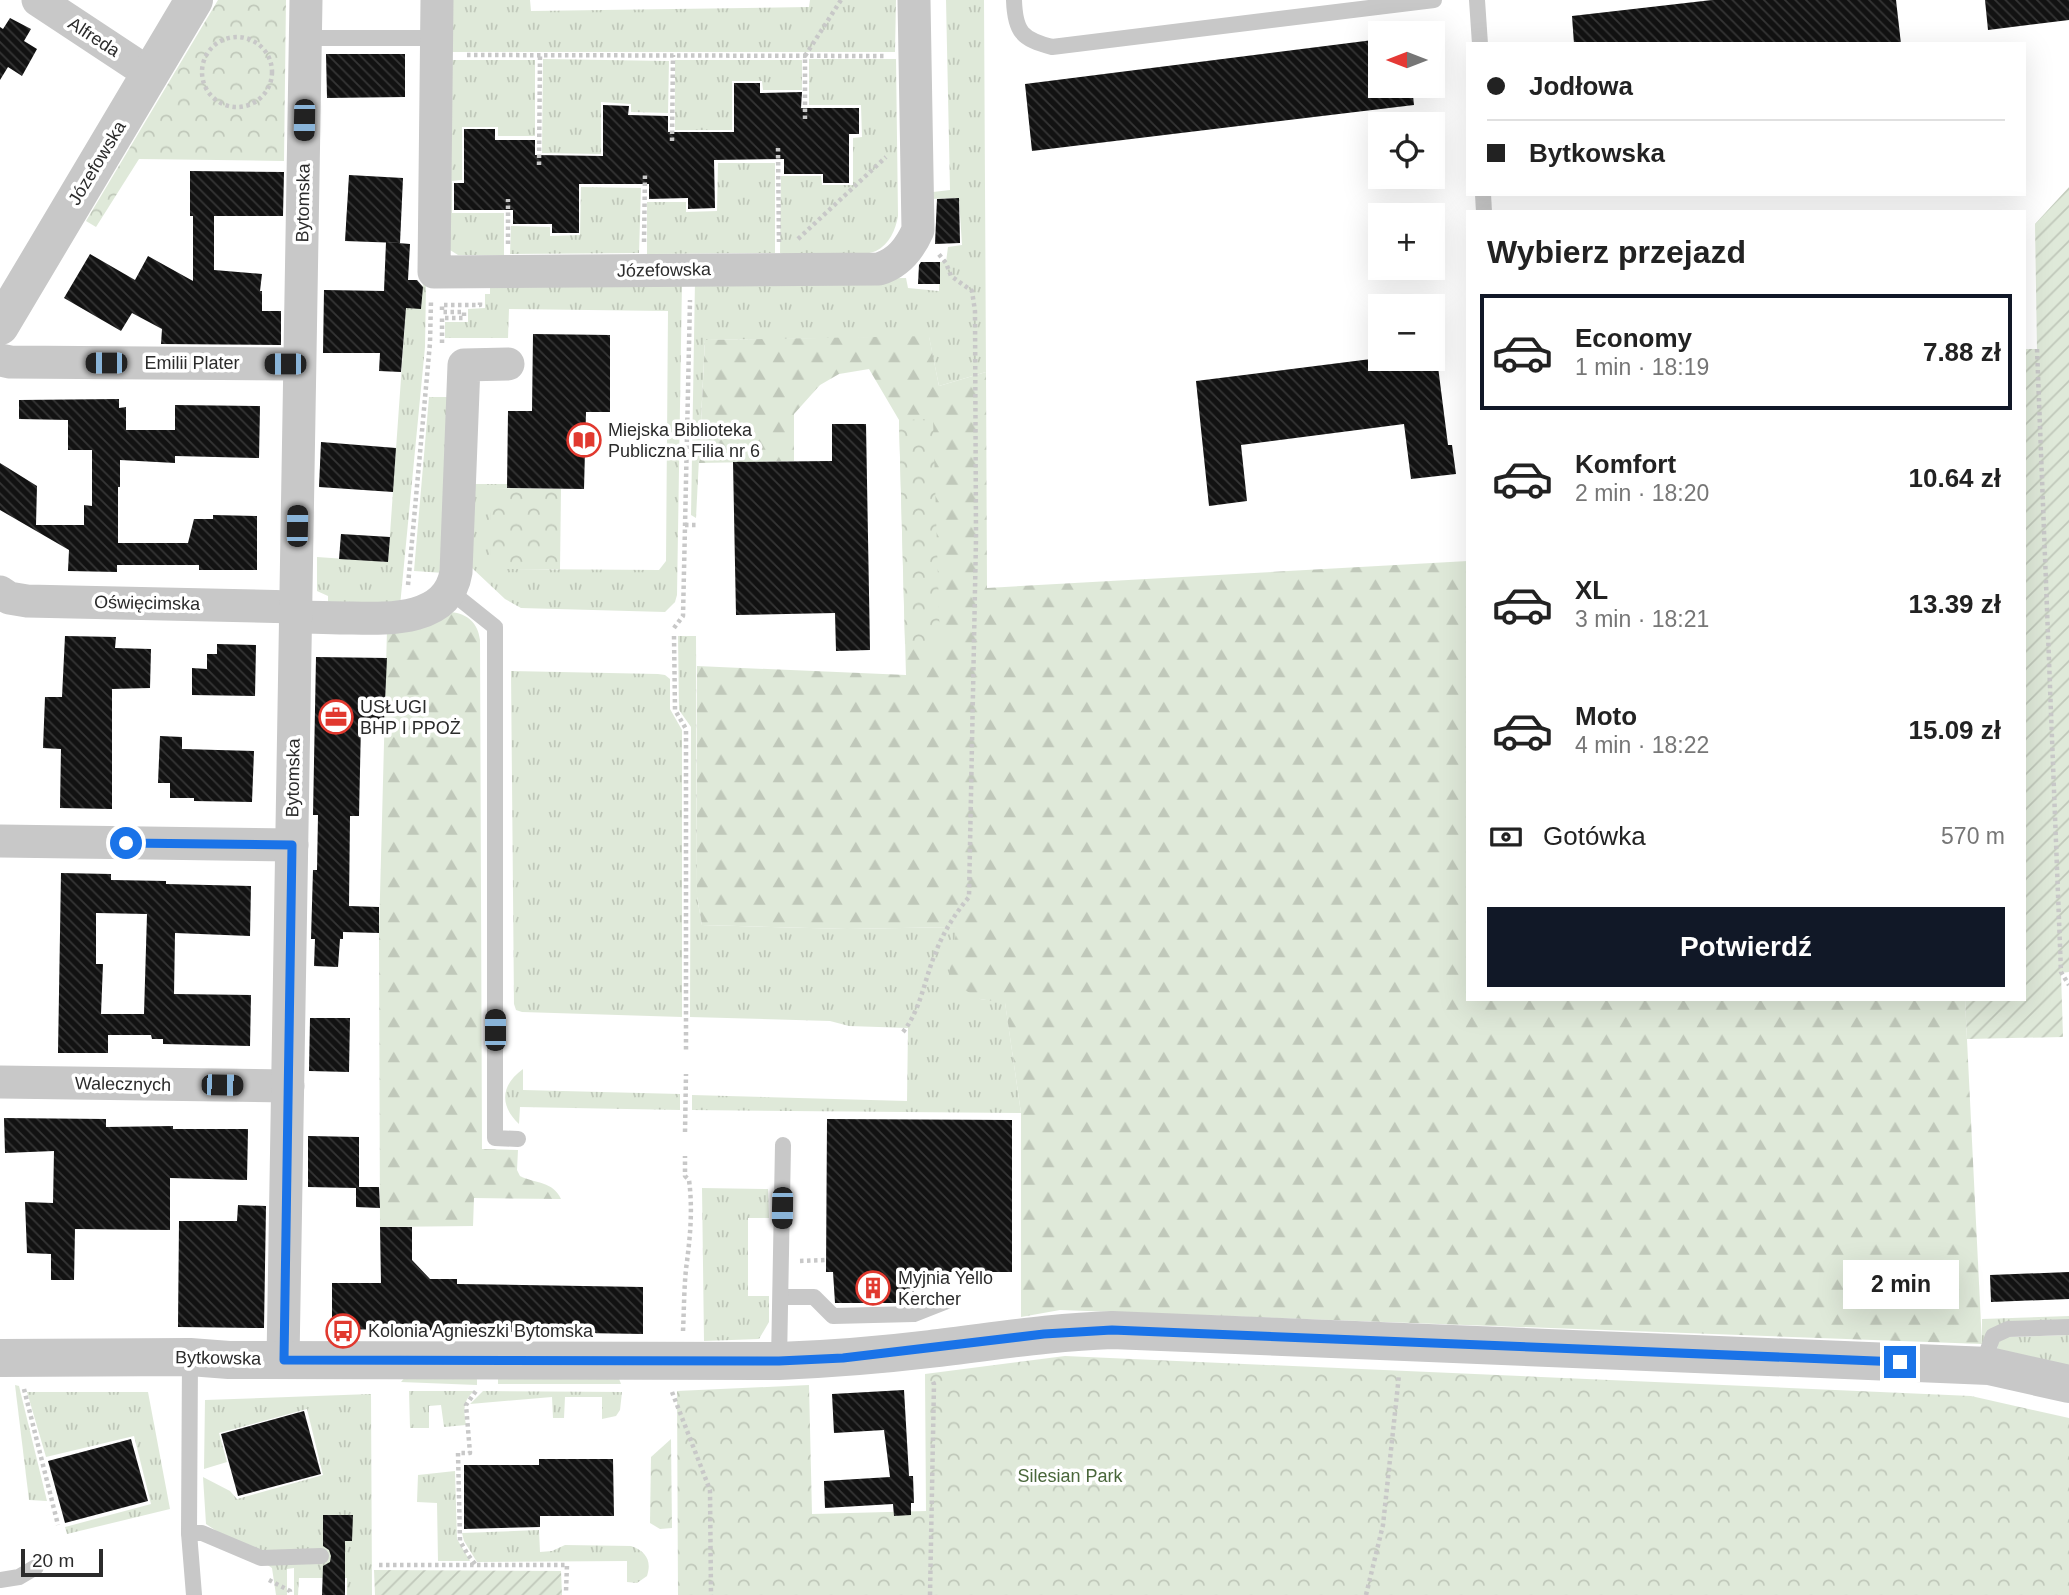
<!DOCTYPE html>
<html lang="pl">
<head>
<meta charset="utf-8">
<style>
  :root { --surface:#fff; --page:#f2f2f2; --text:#222; --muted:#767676; --line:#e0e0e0; --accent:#111827 }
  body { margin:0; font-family:Arial,sans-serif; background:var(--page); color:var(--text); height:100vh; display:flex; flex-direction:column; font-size:26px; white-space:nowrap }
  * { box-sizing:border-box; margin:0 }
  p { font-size:23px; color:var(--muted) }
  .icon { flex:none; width:38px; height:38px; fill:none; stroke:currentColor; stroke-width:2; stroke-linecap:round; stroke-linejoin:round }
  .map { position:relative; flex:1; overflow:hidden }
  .panel { position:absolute; left:1466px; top:210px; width:560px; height:791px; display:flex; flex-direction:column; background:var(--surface); border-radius:0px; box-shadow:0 7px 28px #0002 }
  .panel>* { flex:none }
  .banner { position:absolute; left:1466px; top:42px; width:560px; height:154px; border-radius:0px; box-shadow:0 7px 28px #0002; display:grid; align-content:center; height:154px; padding:0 21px; background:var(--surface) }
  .needle { width:46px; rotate:270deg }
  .tools { position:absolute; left:1368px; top:21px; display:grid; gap:14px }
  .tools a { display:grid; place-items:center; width:77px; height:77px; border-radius:0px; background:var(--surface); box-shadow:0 7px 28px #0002; font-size:35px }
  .scale { position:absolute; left:21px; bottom:18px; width:82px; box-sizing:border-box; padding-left:7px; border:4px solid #2b2b2b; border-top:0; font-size:19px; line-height:24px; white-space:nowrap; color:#2b2b2b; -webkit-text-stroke:5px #fff; paint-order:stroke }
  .end { position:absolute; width:32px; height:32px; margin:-16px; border:9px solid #1a73e8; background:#fff; box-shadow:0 0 0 4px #fff }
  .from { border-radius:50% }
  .bubble { position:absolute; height:49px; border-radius:0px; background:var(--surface); box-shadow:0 7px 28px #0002; font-size:23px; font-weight:700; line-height:49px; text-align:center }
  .car { position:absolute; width:21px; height:42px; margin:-21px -10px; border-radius:9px; box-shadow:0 0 5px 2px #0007; background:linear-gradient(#222 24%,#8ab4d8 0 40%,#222 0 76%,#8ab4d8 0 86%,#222 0) }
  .banner b { display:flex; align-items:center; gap:24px; height:66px; font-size:26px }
  .banner b+b { border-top:2px solid var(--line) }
  .banner i { width:18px; height:18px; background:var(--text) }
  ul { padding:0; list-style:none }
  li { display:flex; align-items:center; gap:21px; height:116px; margin:0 14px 10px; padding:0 7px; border:4px solid transparent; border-radius:0px }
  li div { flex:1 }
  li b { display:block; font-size:26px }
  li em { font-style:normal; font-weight:700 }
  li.current { border-color:var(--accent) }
  li>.icon { width:63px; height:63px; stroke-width:1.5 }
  h2 { padding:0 21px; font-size:32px; line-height:84px }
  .pay { display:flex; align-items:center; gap:18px; height:77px; padding:0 21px; font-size:26px }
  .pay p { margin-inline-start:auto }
  .action { display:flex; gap:14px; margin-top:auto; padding:14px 21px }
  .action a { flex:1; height:80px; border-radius:0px; background:var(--accent); color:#fff; font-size:28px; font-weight:700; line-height:80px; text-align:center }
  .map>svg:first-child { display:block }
  .grass { fill:url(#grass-tufts) }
  .forest { fill:url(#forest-firs) }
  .park { fill:url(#park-crowns) }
  .garden { fill:url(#garden-furrows) }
  .building { fill:url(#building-back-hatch); fill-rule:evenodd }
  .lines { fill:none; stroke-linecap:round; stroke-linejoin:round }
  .path { stroke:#c8c8c8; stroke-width:4.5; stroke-dasharray:3.5 3.5; stroke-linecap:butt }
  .service { stroke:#c8c8c8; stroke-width:16 }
  .minor { stroke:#c8c8c8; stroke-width:33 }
  .tertiary { stroke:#c8c8c8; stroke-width:38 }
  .route { stroke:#1a73e8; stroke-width:9 }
  .labels { text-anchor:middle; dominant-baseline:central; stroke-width:7; stroke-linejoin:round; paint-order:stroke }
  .street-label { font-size:18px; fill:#2b2b2b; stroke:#fff }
  .poi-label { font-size:18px; fill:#2b2b2b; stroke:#fff; text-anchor:start }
  .park-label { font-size:18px; fill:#49663a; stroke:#fff }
</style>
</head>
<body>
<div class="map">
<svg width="2069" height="1595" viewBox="0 0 2069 1595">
  <defs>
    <pattern id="grass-tufts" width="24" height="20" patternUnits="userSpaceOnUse" patternTransform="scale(1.75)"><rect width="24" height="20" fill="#dfe9d9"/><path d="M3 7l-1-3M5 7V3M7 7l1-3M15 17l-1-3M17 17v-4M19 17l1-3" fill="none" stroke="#c0c8ba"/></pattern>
    <pattern id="forest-firs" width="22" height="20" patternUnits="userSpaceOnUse" patternTransform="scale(1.75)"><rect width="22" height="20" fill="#dfe9d9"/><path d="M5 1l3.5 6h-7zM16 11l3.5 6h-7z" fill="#c0c8ba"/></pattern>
    <pattern id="park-crowns" width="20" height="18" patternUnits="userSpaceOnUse" patternTransform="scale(1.75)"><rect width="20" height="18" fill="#dfe9d9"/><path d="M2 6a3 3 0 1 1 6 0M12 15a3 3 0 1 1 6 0" fill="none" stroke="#c0c8ba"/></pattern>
    <pattern id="garden-furrows" width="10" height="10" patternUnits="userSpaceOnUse" patternTransform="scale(1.75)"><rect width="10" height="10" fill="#dfe9d9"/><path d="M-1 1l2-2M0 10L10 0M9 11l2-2" fill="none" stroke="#c0c8ba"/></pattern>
    <pattern id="building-back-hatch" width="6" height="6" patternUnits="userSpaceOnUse" patternTransform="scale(1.75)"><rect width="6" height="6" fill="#121212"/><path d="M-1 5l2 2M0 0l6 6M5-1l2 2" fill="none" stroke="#353535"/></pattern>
  </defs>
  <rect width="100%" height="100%" fill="#fff"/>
  <g class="grass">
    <path d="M448,0H530L531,11L809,7L810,0H896L895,52H449Z"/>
    <path d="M946,0H984L986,372L939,386L929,337L705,340L696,518L691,515L695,281L906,278L908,288L939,291L940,262H946L948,247L962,245L959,198L928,199L933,192L950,190Z"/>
    <path d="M543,59L669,61L668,113L631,112V104L601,102V154L542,153Z"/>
    <path d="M809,59H896L898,216C896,229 889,245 876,251C862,258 802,254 783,254L780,253L781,176H821L822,185H853V138L862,137L861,105H809Z"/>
    <path d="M449,60H535V136H498V127H462V180L452,181V213H504V255H458L450,250Z"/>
    <path d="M675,60H802V90H763L762,81H732V130H675Z"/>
    <path d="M718,163H775V253L647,254V202H686V212L717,211Z"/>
    <path d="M581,187L641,188L639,253L510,254L511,226L550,227V236L580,235Z"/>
    <path d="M423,281L426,286L425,347L400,606L328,607V596L317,591V557L388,562L406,308H421Z"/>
    <path d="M490,281H682L677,595L675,602L665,612L521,608L505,599L472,568L475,484H507V488L491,489V569L659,570L666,561L668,311L509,309L508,338H445V322H468V309L485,308V294H490Z"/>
    <path d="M429,397H449L444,573L414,571Z"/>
    <path d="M678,636H696L697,897L702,925L847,929L957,927L980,999L1005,1002L1021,1113L692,1110V1095L907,1101L908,1028L849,1026L830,1021L690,1017L691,727L679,710Z"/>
    <path d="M511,671L658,674L665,675L670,679V709L682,730V1017L522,1012L516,1010L514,1004Z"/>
    <path d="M523,1069V1090L680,1094V1110L520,1107L519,1124C499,1105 501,1085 523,1069Z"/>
    <path d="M702,1188L768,1189L769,1218H748V1296H769V1322L759,1339L704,1341Z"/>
    <path d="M2069,1316V1321L2006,1324L1982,1344V1319Z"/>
    <path d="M2069,1335V1370L1997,1350L1998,1342L2007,1337Z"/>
    <path d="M407,1375L477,1376V1385L401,1382Z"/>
    <path d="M498,1375L618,1376L621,1384H498Z"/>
    <path d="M15,1385L19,1386L47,1501L29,1500Z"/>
    <path d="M409,1391H474C462,1402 464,1410 466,1425L444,1427L441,1405L429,1406V1428H410Z"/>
    <path d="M483,1391L622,1392L620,1410L616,1416L602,1419V1397H565L564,1418H553L552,1397L470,1404Z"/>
    <path d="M27,1392H148L170,1509L67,1534L65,1527L151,1504L134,1436L46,1457Z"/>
    <path d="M371,1394L372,1595H347V1578H299L298,1595H294V1568L287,1569V1595H276L272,1568L206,1524L203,1477L230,1491L237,1499L323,1475L307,1409L219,1433L227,1462L204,1469L205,1400Z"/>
    <path d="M455,1471L457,1539L470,1561H438L437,1503L417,1502L418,1475Z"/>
    <path d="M539,1530L540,1552L552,1551L565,1545L631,1546C646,1551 652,1561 647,1576L637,1583L627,1582V1561L477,1562L464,1541L462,1533Z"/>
  </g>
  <g class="forest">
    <path d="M929,336L939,386L986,372L987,588L1468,561V999H1965L1982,1344L1060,1310L1021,1317V1113L1005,1003L980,999L948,980L957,927L847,929L702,925L697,897V666L906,675L899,420L869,369L839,374L820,385L794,414V461L699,463L705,340Z"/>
    <path d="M451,612C468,614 478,623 480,640L482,1149L518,1150L517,1170L520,1176C536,1184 553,1181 561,1199L474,1198L473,1226L380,1227L379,933L387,630Z"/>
  </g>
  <g class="park">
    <path d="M218,0H286L284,161L139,159L96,227L86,221Z"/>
    <path d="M933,419L940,643L905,644L899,420Z"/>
    <path d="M491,488L561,489L560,569H490Z"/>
    <path d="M1065,1356L1971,1396L2069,1418V1595H678L677,1391L809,1385L812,1514L926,1511L925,1374Z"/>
    <path d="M671,1439L672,1528L660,1529L650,1523L651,1457Z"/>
  </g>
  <g class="garden">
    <path d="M2069,187V972L2061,973L2063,1037L1967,1039L1965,999H2025V349H2037L2035,224Z"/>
    <path d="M374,1570L561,1571L562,1595H375Z"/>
  </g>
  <g class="building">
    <path d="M1712,0H1896L1901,44H1574L1572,16Z"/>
    <path d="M1985,0H2069V20L1988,30Z"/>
    <path d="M10,18L31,29L24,41L37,49L22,76L8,67L0,80V27L3,29Z"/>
    <path d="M1381,39V86H1412L1414,105L1032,151L1025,84Z"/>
    <path d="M326,54H405V97L327,98Z"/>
    <path d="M734,83H760V93L802,92L801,108H859V134H849V183H823V174H784V159L714,160L715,208L688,209V198L649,199V184H579V233H552V224H513V210H454V183H464V129H495V140H535V155L603,156V105L629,106L628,115L668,116V132H734Z"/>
    <path d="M190,171L284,172L283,216H214V270L262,274L260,291H262V311H281V345L161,344L162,329L132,313L121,331L64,298L90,254L135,280L148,256L193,281V216H190Z"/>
    <path d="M349,175L403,178L400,243L345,241Z"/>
    <path d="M959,198L960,243L935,244L937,199Z"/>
    <path d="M386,242L410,244L408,280H417L423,287L421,309L406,308L401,372L379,371L380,353H323L324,290L384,291Z"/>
    <path d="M921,262H940V284H918L919,265Z"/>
    <path d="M533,334L610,335V412H586L584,489L507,488L508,411H532Z"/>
    <path d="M1371,359H1437L1448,445H1452L1456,474L1411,479L1404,424L1241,445L1247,501L1209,506L1196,381Z"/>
    <path d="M119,399V408L126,407V430H175V405L260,406L259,458L175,456V463L120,460V487H118V543H188L194,519H213V515L257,516V570H199V565H117V572L68,571L69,550L0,510V463L37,486L36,525H84V505L92,506V450H68V420L19,419V400Z"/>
    <path d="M832,424H866L870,650L836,651L835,613L736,615L733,462L832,461Z"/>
    <path d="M321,442L396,448L393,492L319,487Z"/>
    <path d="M341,534L390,537L388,562L339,559Z"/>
    <path d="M65,636L116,637L115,648L151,649L150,688L112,689V809L60,808L61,749L43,748L45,697H62Z"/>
    <path d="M217,644L256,645L255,696L192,695V668L207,669V654H217Z"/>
    <path d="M316,657L387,658L384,724H361L359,816H350L349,906L379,907V933L343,932V939H340L338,967L314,966L315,939H311L313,870H317L318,815H313Z"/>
    <path d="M160,736L182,737V749L254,751L252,802L194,801V798H170V783H158Z"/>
    <path d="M61,873L111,874V880L166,881V884L251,886L250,936L175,933L174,994L251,995L250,1046L163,1044V1039H152L151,1035H108V1053H58ZM96,913L147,914L144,1014H101L103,964H96Z"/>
    <path d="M310,1018H350L349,1072L309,1071Z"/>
    <path d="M4,1118L106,1119V1127L173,1126V1129H248L247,1180L170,1178V1230L75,1229L74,1280H51V1254L27,1253L25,1202L53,1203L54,1151L5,1153Z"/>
    <path d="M827,1119L1012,1120V1272H914V1303H835L833,1272H826Z"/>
    <path d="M308,1136L359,1137V1187H379L380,1208L356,1207V1188L308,1187Z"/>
    <path d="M238,1205L266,1206L264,1328L178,1327L179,1221H237Z"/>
    <path d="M380,1227H412V1260L430,1279H457V1284L643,1287V1334L332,1329V1283H381Z"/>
    <path d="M2069,1272V1299L1991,1302L1990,1275Z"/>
    <path d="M904,1390L909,1476H913L914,1503H911V1515L894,1516L893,1504L825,1508L824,1481L890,1477L884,1430L834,1433L832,1394Z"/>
    <path d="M304,1411L321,1474L238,1496L221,1434Z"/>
    <path d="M131,1439L148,1501L65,1523L48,1461Z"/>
    <path d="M539,1459H613L614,1516H540V1527L464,1529V1465H539Z"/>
    <path d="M323,1515H353L352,1541H345V1595H322L323,1566L330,1562L331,1556L329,1550L323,1546Z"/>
  </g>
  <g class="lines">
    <g class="path">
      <circle cx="237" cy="72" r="35"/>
      <path d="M467,55L885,56"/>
      <path d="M805,119V56L841,0"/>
      <path d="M672,141L673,55"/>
      <path d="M778,148L779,242"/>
      <path d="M539,165L540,55"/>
      <path d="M798,239L886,157"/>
      <path d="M644,242L645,173"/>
      <path d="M508,244V199"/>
      <path d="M442,343V318H464V312H442V305H480V299"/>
      <path d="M2037,349L2061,972L2069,985"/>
      <path d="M685,525H696"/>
      <path d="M408,585L430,343L431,301"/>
      <path d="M674,628L683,616L690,300"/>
      <path d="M674,636L675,710L686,729V1051"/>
      <path d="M903,1032C921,1009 924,981 935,954C943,933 954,915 969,897L976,539L975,311L972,291L951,276L946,263L937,252"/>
      <path d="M685,1132L686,1074"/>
      <path d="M800,1261L826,1260"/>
      <path d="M919,1272V1290"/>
      <path d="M683,1331C684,1310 684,1289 686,1269C690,1239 693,1210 689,1180L685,1176V1156"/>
      <path d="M24,1389L58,1525"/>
      <path d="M672,1392L710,1490L711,1595"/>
      <path d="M475,1564L468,1555L460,1541L458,1453H470L466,1405L476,1391"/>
      <path d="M379,1565H567L566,1591"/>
      <path d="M269,1580L290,1591V1595"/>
      <path d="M930,1595L934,1384L932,1380"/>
      <path d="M1366,1595L1383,1525L1399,1375"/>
    </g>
    <g class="service">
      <path d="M1014,0C1015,32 1022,39 1052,47L1434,0"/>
      <path d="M1477,0L1480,44"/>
      <path d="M306,38H437"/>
      <path d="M1483,194L1484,212"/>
      <path d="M450,591L495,627V1138L518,1139"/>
      <path d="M781,1297H814L833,1316L914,1314L947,1301"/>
      <path d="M190,1357L189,1533L194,1595"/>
      <path d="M779,1361L783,1145"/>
      <path d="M1982,1366L1993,1336L2008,1329L2069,1327"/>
      <path d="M189,1533H202L261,1558L321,1556"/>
      <path d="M0,1580L19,1577L36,1567"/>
    </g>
    <g class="minor">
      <path d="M38,0L150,74"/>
      <path d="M437,0L434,272L879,269C899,263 910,248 918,230L914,0"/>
      <path d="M0,360L10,362L299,364"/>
      <path d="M0,592L9,598L27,601L296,607"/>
      <path d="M296,617C314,617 333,618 351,618C390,619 448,621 456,572L464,365L508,364"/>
      <path d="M0,841L292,845"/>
      <path d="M0,1082L288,1086"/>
      <path d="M283,1360L306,0"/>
    </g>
    <g class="tertiary">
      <path d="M0,326L194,0"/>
      <path d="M0,1358L190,1357L229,1360L779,1361C830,1359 880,1355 930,1349C991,1342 1050,1332 1112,1330L1989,1366L2069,1384"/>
    </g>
  </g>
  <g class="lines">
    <path class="route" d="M126,843L292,845L284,1360L779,1361L843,1358L1044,1334L1112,1330L1900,1362"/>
  </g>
  <defs>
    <symbol id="library-ring" viewBox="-11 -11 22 22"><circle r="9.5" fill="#fff" stroke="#e1392f" stroke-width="1.5"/><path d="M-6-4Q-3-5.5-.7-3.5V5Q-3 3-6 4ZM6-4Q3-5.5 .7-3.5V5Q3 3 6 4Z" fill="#e1392f"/></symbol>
    <symbol id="office-ring" viewBox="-11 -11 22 22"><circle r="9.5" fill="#fff" stroke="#e1392f" stroke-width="1.5"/><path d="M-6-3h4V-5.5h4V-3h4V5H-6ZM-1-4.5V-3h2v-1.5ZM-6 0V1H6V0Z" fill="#e1392f"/></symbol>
    <symbol id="building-ring" viewBox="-11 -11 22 22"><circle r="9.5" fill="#fff" stroke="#e1392f" stroke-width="1.5"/><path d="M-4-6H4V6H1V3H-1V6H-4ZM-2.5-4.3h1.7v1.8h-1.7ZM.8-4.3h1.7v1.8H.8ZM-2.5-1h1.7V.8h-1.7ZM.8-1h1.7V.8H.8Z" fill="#e1392f"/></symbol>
    <symbol id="bus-ring" viewBox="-11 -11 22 22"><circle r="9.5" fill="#fff" stroke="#e1392f" stroke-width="1.5"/><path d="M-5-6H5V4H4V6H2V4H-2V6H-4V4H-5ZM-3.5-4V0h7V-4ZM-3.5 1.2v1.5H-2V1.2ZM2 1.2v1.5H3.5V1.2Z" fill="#e1392f"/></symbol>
  </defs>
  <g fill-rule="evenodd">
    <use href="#library-ring" x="565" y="421" width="38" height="38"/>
    <use href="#office-ring" x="317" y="698" width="38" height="38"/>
    <use href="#building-ring" x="854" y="1269" width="38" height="38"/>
    <use href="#bus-ring" x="324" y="1312" width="38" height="38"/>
  </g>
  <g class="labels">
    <g class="street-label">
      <text transform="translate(94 37) rotate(33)">Alfreda</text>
      <text transform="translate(97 163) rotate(-59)">Józefowska</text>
      <text transform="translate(303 203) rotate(-89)">Bytomska</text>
      <text transform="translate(664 270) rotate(-1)">Józefowska</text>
      <text x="192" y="363">Emilii Plater</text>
      <text transform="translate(147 603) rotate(1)">Oświęcimska</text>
      <text transform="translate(293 778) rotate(-89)">Bytomska</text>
      <text transform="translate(123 1084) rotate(1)">Walecznych</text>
      <text transform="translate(218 1358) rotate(1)">Bytkowska</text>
    </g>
    <g class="poi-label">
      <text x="608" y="430">Miejska Biblioteka<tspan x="608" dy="21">Publiczna Filia nr 6</tspan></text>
      <text x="360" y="707">USŁUGI<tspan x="360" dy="21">BHP I PPOŻ</tspan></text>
      <text x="898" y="1278">Myjnia Yello<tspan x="898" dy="21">Kercher</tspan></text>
      <text x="368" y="1331">Kolonia Agnieszki Bytomska</text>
    </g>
    <g class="park-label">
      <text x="1070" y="1476">Silesian Park</text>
    </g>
  </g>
</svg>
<div class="tools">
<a><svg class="needle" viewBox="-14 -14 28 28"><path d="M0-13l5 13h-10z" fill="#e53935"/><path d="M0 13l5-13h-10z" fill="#767676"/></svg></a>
<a><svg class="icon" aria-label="locate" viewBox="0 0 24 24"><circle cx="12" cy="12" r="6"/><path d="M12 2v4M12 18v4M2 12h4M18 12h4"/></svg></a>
<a>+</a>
<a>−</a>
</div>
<div class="scale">20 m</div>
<i class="end from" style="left:126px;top:843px"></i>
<i class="end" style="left:1900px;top:1362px"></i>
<div class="bubble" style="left:1843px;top:1260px;width:116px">2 min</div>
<i class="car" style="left:304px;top:120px;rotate:181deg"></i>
<i class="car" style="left:106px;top:363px;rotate:270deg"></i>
<i class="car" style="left:285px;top:364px;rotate:270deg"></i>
<i class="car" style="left:297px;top:526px;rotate:1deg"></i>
<i class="car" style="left:495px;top:1030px;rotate:0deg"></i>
<i class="car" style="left:222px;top:1085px;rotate:91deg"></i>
<i class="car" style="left:782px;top:1208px;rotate:181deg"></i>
<div class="banner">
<b><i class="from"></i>Jodłowa</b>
<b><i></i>Bytkowska</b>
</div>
<section class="panel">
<h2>Wybierz przejazd</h2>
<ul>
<li class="current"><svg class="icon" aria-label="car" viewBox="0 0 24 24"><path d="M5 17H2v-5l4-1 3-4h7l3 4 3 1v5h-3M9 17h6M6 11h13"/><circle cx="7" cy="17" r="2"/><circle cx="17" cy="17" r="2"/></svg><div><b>Economy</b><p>1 min · 18:19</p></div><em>7.88 zł</em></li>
<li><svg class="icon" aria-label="car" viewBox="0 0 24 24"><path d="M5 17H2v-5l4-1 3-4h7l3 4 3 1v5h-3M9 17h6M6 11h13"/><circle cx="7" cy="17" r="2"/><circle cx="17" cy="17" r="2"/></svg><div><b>Komfort</b><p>2 min · 18:20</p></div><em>10.64 zł</em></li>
<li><svg class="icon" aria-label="car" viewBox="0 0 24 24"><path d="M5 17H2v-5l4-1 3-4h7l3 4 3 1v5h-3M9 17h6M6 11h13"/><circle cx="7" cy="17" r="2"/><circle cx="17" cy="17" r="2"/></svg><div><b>XL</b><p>3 min · 18:21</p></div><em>13.39 zł</em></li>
<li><svg class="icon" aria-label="car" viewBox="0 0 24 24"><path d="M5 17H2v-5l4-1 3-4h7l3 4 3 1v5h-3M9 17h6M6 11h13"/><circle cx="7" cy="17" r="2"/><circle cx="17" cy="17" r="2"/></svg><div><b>Moto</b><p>4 min · 18:22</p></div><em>15.09 zł</em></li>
</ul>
<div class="pay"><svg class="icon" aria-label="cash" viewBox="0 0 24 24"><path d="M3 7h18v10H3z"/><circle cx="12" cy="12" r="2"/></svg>Gotówka<p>570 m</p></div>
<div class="action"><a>Potwierdź</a></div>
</section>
</div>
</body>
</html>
